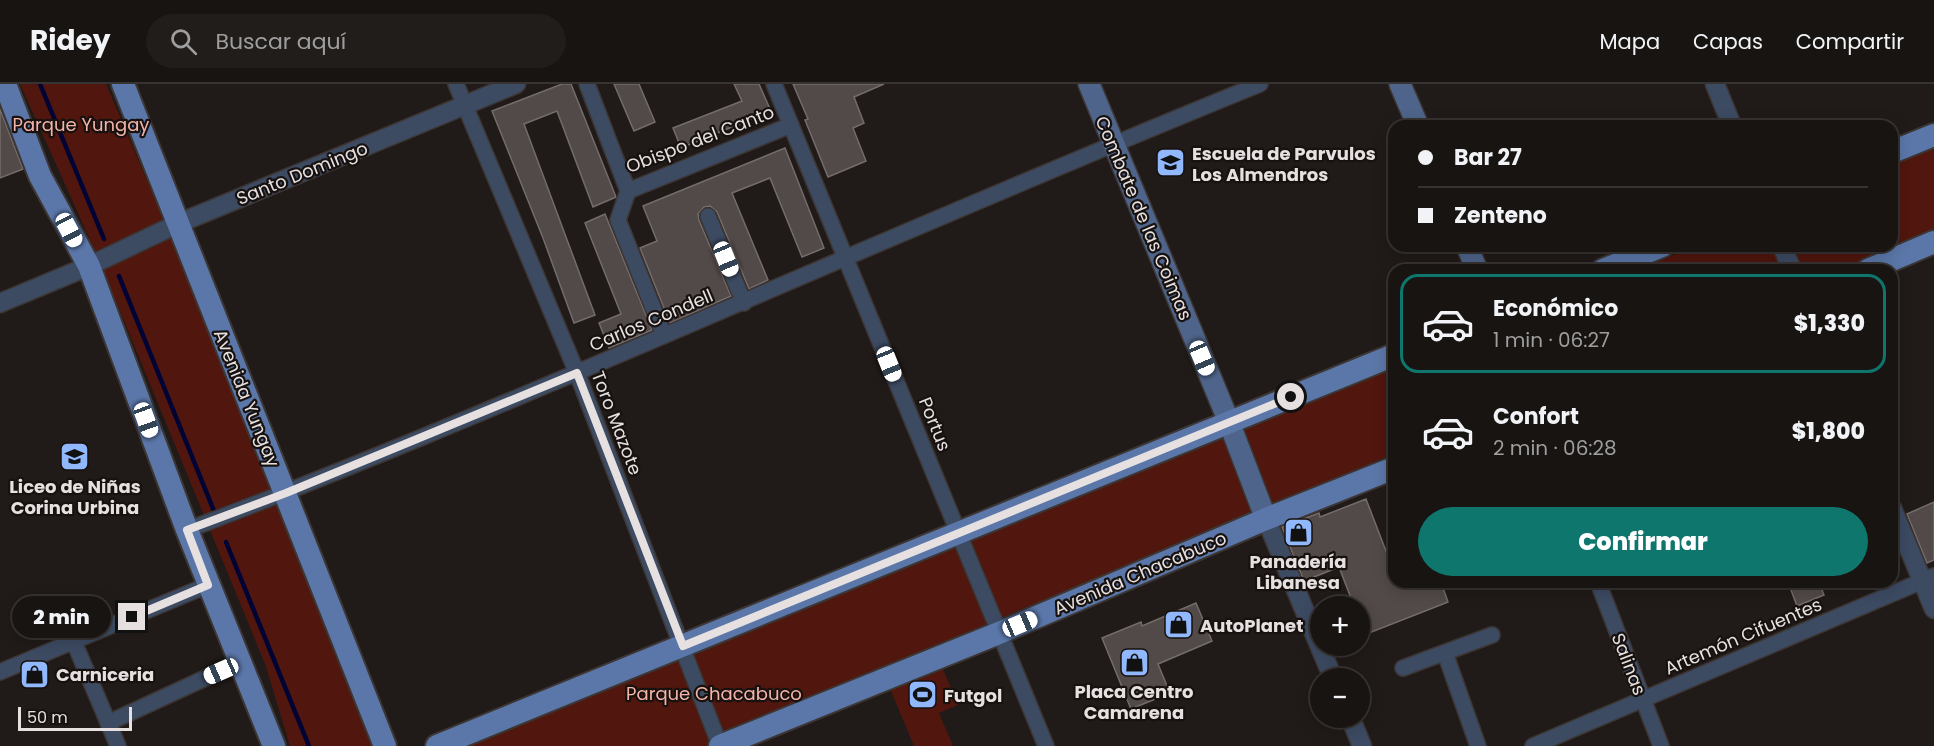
<!DOCTYPE html>
<html lang="es">
<head>
<meta charset="utf-8">
<style>
  :root { --surface:#181412; --page:#211d1b; --text:#f1f3f6; --muted:#9f9e9f; --line:#363332; --accent:#0f766e }
  body { margin:0; font-family:Poppins,sans-serif; background:var(--page); color:var(--text); height:100vh; display:flex; flex-direction:column; font-size:22px; white-space:nowrap }
  * { box-sizing:border-box; margin:0 }
  p { font-size:20px; color:var(--muted) }
  .icon { flex:none; width:33px; height:33px; fill:none; stroke:currentColor; stroke-width:2; stroke-linecap:round; stroke-linejoin:round }
  .map { position:relative; flex:1; overflow:hidden }
  .side { position:absolute; left:1388px; top:180px; width:510px; height:324px; display:flex; flex-direction:column; background:var(--surface); border-radius:18px; box-shadow:0 3px 15px #0003,0 0 0 2px var(--line) }
  .side>* { flex:none }
  .top-card { position:absolute; left:1388px; top:36px; width:510px; height:132px; border-radius:18px; box-shadow:0 3px 15px #0003,0 0 0 2px var(--line); display:grid; align-content:center; height:132px; padding:0 30px; background:var(--surface) }
  .fabs { position:absolute; left:1310px; top:512px; display:grid; gap:12px }
  .fabs a { display:grid; place-items:center; width:60px; height:60px; border-radius:50%; background:var(--surface); box-shadow:0 3px 15px #0003,0 0 0 2px var(--line); font-size:30px }
  .scale { position:absolute; left:18px; bottom:15px; width:114px; box-sizing:border-box; padding-left:6px; border:3px solid #e6e1e0; border-top:0; font-size:16px; line-height:21px; white-space:nowrap; color:#e6e1e0; -webkit-text-stroke:4px #17110f; paint-order:stroke }
  .end { position:absolute; width:27px; height:27px; margin:-14px; border:8px solid #e6e1e0; background:#111; box-shadow:0 0 0 3px #111 }
  .from { border-radius:50% }
  .bubble { position:absolute; height:42px; border-radius:21px; background:var(--surface); box-shadow:0 3px 15px #0003,0 0 0 2px var(--line); font-size:20px; font-weight:800; line-height:42px; text-align:center }
  .car { position:absolute; width:18px; height:36px; margin:-18px -9px; border-radius:8px; box-shadow:0 0 4px 2px #0007; background:linear-gradient(#fff 24%,#345 0 40%,#fff 0 76%,#345 0 86%,#fff 0) }
  .top-card b { display:flex; align-items:center; gap:21px; height:57px; font-size:22px }
  .top-card b+b { border-top:2px solid var(--line) }
  .top-card i { width:15px; height:15px; background:var(--text) }
  ul { padding:10px 0 0; list-style:none }
  li { display:flex; align-items:center; gap:18px; height:99px; margin:0 12px 9px; padding:0 18px; border:3px solid transparent; border-radius:18px }
  li div { flex:1 }
  li b { display:block; font-size:22px }
  li em { font-style:normal; font-weight:800 }
  li.active { border-color:var(--accent) }
  li>.icon { width:54px; height:54px; stroke-width:1.5 }
  .button { display:flex; gap:12px; margin-top:auto; padding:12px 30px }
  .button a { flex:1; height:69px; border-radius:36px; background:var(--accent); color:#fff; font-size:24px; font-weight:800; line-height:69px; text-align:center }
  header { display:flex; align-items:center; gap:36px; box-sizing:border-box; height:84px; padding:0 30px; background:var(--surface); border-bottom:2px solid var(--line) }
  header strong { font-size:28px }
  nav { display:flex; gap:33px; margin-inline-start:auto; font-size:21px }
  .search { width:420px; height:54px; background:var(--page); display:flex; align-items:center; gap:15px; box-sizing:border-box; padding:0 21px; border-radius:33px; color:var(--muted); font-size:22px }
  .map>svg:first-child { display:block }
  .green { fill:#51160e }
  .lines { fill:none; stroke-linecap:round; stroke-linejoin:round }
  .stream { stroke:#000334; stroke-width:4.5 }
  .building { fill:#524a49; stroke:#746c6a; stroke-width:1.5 }
  .minor-casing { stroke:#3c3634; stroke-width:18 }
  .tertiary-casing { stroke:#3c3634; stroke-width:21 }
  .secondary-casing { stroke:#3c3634; stroke-width:24 }
  .primary-casing { stroke:#3c3634; stroke-width:26 }
  .minor { stroke:#3c4a62; stroke-width:15 }
  .tertiary { stroke:#3c4a62; stroke-width:18 }
  .secondary { stroke:#4e648a; stroke-width:21 }
  .primary { stroke:#5b77a9; stroke-width:22 }
  .route { stroke:#e6e1e0; stroke-width:8 }
  .labels { text-anchor:middle; dominant-baseline:central; stroke-width:4.5; stroke-linejoin:round; paint-order:stroke }
  .park-label { font-size:18px; fill:#f5b4a9; stroke:#17110f }
  .street-label { font-size:18px; fill:#e6e1e0; stroke:#17110f }
  .poi-label { font-size:18px; font-weight:bold; fill:#e6e1e0; stroke:#17110f; text-anchor:start }
</style>
</head>
<body>
<header>
<strong>Ridey</strong>
<div class="search"><svg class="icon" aria-label="search" viewBox="0 0 24 24"><circle cx="10" cy="10" r="6"/><path d="M15 15l6 6"/></svg>Buscar aquí</div>
<nav><a>Mapa</a><a>Capas</a><a>Compartir</a></nav>
</header>
<div class="map">
<svg width="1934" height="662" viewBox="0 0 1934 662">
  <rect width="100%" height="100%" fill="#201a18"/>
  <g class="green">
    <path d="M20,0H106C200,218 286,440 372,662H290L265,580L99,176Z"/>
    <path d="M1934,62V153L1856,186H1636L1695,162H1892V80Z"/>
    <path d="M1393,284V370L726,654L706,662H459Z"/>
    <path d="M940,578L958,621L939,629L953,662H914L888,600Z"/>
  </g>
  <g class="lines">
    <g class="stream">
      <path d="M40,0L104,155"/>
      <path d="M119,192L214,427"/>
      <path d="M226,458L309,662"/>
    </g>
  </g>
  <g class="building">
    <path d="M562,0H571L616,113L593,123L557,27L524,40L595,231L574,239L543,154L492,27Z"/>
    <path d="M614,0H639L655,38L634,47Z"/>
    <path d="M734,0H759L771,27L681,64L673,44L742,17Z"/>
    <path d="M793,0H884L854,13L864,39L853,44L866,77L828,93L805,36L808,35Z"/>
    <path d="M0,25L23,85L0,94Z"/>
    <path d="M785,64L824,164L802,173L770,94L732,109L768,196L749,205L717,128L710,122L704,123L698,130L699,136L731,212L670,239L640,164L657,157L643,122Z"/>
    <path d="M605,130L652,246L609,264L599,239L621,230L585,139Z"/>
    <path d="M1366,415L1394,488V498H1441L1448,518L1359,553V522H1354L1339,483L1304,497L1282,443L1319,429L1320,433Z"/>
    <path d="M1934,418V476L1927,479L1907,430Z"/>
    <path d="M1788,498H1819L1824,511L1797,522Z"/>
    <path d="M1196,519L1212,557L1158,580L1170,609L1131,625L1102,554L1141,538L1142,542Z"/>
  </g>
  <g class="lines">
    <defs>
      <g id="minor">
        <path d="M456,0L577,289L720,662"/>
        <path d="M587,0L628,107L791,41"/>
        <path d="M774,0L1046,662"/>
        <path d="M628,107L618,136L664,251"/>
        <path d="M708,132L744,219"/>
        <path d="M187,446C347,386 505,319 663,252C861,167 1060,81 1260,0"/>
        <path d="M1598,498L1661,662"/>
        <path d="M74,558L118,662"/>
        <path d="M1445,569L1478,662"/>
        <path d="M1403,584L1492,551"/>
        <path d="M0,588L208,501"/>
        <path d="M108,639L240,578"/>
        <path d="M1533,662L1934,492"/>
      </g>
      <g id="tertiary">
        <path d="M1715,0L1732,42"/>
        <path d="M1782,162L1792,186"/>
        <path d="M0,219L89,182L177,140L516,0"/>
        <path d="M1892,424L1934,525"/>
        <path d="M1266,435L1333,594"/>
        <path d="M1350,633L1362,662"/>
      </g>
      <g id="secondary">
        <path d="M1089,0L1229,338L1266,435"/>
        <path d="M1400,0L1418,42"/>
        <path d="M1467,162L1477,186"/>
      </g>
      <g id="primary">
        <path d="M5,0L40,92L89,182L187,446L274,662"/>
        <path d="M123,0L385,662"/>
        <path d="M1892,68L1934,51"/>
        <path d="M1603,186L1662,162"/>
        <path d="M1868,186L1934,158"/>
        <path d="M437,662L1394,271"/>
        <path d="M720,662L999,549L1266,435L1394,384"/>
      </g>
    </defs>
    <use href="#minor" class="minor-casing"/>
    <use href="#tertiary" class="tertiary-casing"/>
    <use href="#secondary" class="secondary-casing"/>
    <use href="#primary" class="primary-casing"/>
    <use href="#minor" class="minor"/>
    <use href="#tertiary" class="tertiary"/>
    <use href="#secondary" class="secondary"/>
    <use href="#primary" class="primary"/>
  </g>
  <g class="lines">
    <path class="route" d="M132,533L208,501L187,446L286,409L577,289L683,562L1291,313"/>
  </g>
  <defs>
    <symbol id="school-square" viewBox="-11 -11 22 22"><rect x="-9" y="-9" width="18" height="18" rx="4" fill="#91b8fd" stroke="#17110f"/><path d="M0-5L7-2L0 1L-7-2ZM-4 1L0 2.5L4 1V4Q0 6-4 4Z" fill="#111"/></symbol>
    <symbol id="shop-square" viewBox="-11 -11 22 22"><rect x="-9" y="-9" width="18" height="18" rx="4" fill="#91b8fd" stroke="#17110f"/><path d="M-5-2.5h2.3a2.7 3.5 0 0 1 5.4 0H5L5.5 6h-11ZM-1.5-2.5h3a1.5 2.3 0 0 0-3 0Z" fill="#111"/></symbol>
    <symbol id="stadium-square" viewBox="-11 -11 22 22"><rect x="-9" y="-9" width="18" height="18" rx="4" fill="#91b8fd" stroke="#17110f"/><path d="M0-5a6.5 5 0 1 0 0 10a6.5 5 0 1 0 0-10ZM-3.5-1.8h7v3.6h-7Z" fill="#111"/></symbol>
  </defs>
  <g fill-rule="evenodd">
    <use href="#school-square" x="1154" y="62" width="33" height="33"/>
    <use href="#school-square" x="58" y="356" width="33" height="33"/>
    <use href="#shop-square" x="1282" y="432" width="33" height="33"/>
    <use href="#shop-square" x="1162" y="524" width="33" height="33"/>
    <use href="#shop-square" x="1118" y="562" width="33" height="33"/>
    <use href="#shop-square" x="18" y="574" width="33" height="33"/>
    <use href="#stadium-square" x="906" y="594" width="33" height="33"/>
  </g>
  <g class="labels">
    <g class="park-label">
      <text x="81" y="40">Parque Yungay</text>
      <text x="714" y="609">Parque Chacabuco</text>
    </g>
    <g class="street-label">
      <text transform="translate(700 55) rotate(-21)">Obispo del Canto</text>
      <text transform="translate(302 89) rotate(-22)">Santo Domingo</text>
      <text transform="translate(1144 134) rotate(67)">Combate de las Coimas</text>
      <text transform="translate(651 236) rotate(-23)">Carlos Condell</text>
      <text transform="translate(247 314) rotate(68)">Avenida Yungay</text>
      <text transform="translate(617 339) rotate(69)">Toro Mazote</text>
      <text transform="translate(935 340) rotate(68)">Portus</text>
      <text transform="translate(1140 489) rotate(-23)">Avenida Chacabuco</text>
      <text transform="translate(1743 552) rotate(-23)">Artemón Cifuentes</text>
      <text transform="translate(1629 580) rotate(69)">Salinas</text>
    </g>
    <g class="poi-label">
      <text x="1192" y="69">Escuela de Parvulos<tspan x="1192" dy="21">Los Almendros</tspan></text>
      <text x="75" y="402" text-anchor="middle">Liceo de Niñas<tspan x="75" dy="21">Corina Urbina</tspan></text>
      <text x="1298" y="477" text-anchor="middle">Panadería<tspan x="1298" dy="21">Libanesa</tspan></text>
      <text x="1200" y="541">AutoPlanet</text>
      <text x="56" y="590">Carniceria</text>
      <text x="1134" y="607" text-anchor="middle">Placa Centro<tspan x="1134" dy="21">Camarena</tspan></text>
      <text x="944" y="611">Futgol</text>
    </g>
  </g>
</svg>
<div class="fabs">
<a>+</a>
<a>−</a>
</div>
<div class="scale">50 m</div>
<i class="end from" style="left:1291px;top:313px"></i>
<i class="end" style="left:132px;top:533px"></i>
<div class="bubble" style="left:12px;top:512px;width:99px">2 min</div>
<i class="car" style="left:69px;top:146px;rotate:152deg"></i>
<i class="car" style="left:726px;top:175px;rotate:158deg"></i>
<i class="car" style="left:1202px;top:274px;rotate:157deg"></i>
<i class="car" style="left:889px;top:280px;rotate:158deg"></i>
<i class="car" style="left:146px;top:336px;rotate:160deg"></i>
<i class="car" style="left:1020px;top:540px;rotate:67deg"></i>
<i class="car" style="left:221px;top:587px;rotate:246deg"></i>
<div class="top-card">
<b><i class="from"></i>Bar 27</b>
<b><i></i>Zenteno</b>
</div>
<section class="side">
<ul>
<li class="active"><svg class="icon" aria-label="car" viewBox="0 0 24 24"><path d="M5 17H2v-5l4-1 3-4h7l3 4 3 1v5h-3M9 17h6M6 11h13"/><circle cx="7" cy="17" r="2"/><circle cx="17" cy="17" r="2"/></svg><div><b>Económico</b><p>1 min · 06:27</p></div><em>$1,330</em></li>
<li><svg class="icon" aria-label="car" viewBox="0 0 24 24"><path d="M5 17H2v-5l4-1 3-4h7l3 4 3 1v5h-3M9 17h6M6 11h13"/><circle cx="7" cy="17" r="2"/><circle cx="17" cy="17" r="2"/></svg><div><b>Confort</b><p>2 min · 06:28</p></div><em>$1,800</em></li>
</ul>
<div class="button"><a>Confirmar</a></div>
</section>
</div>
</body>
</html>
